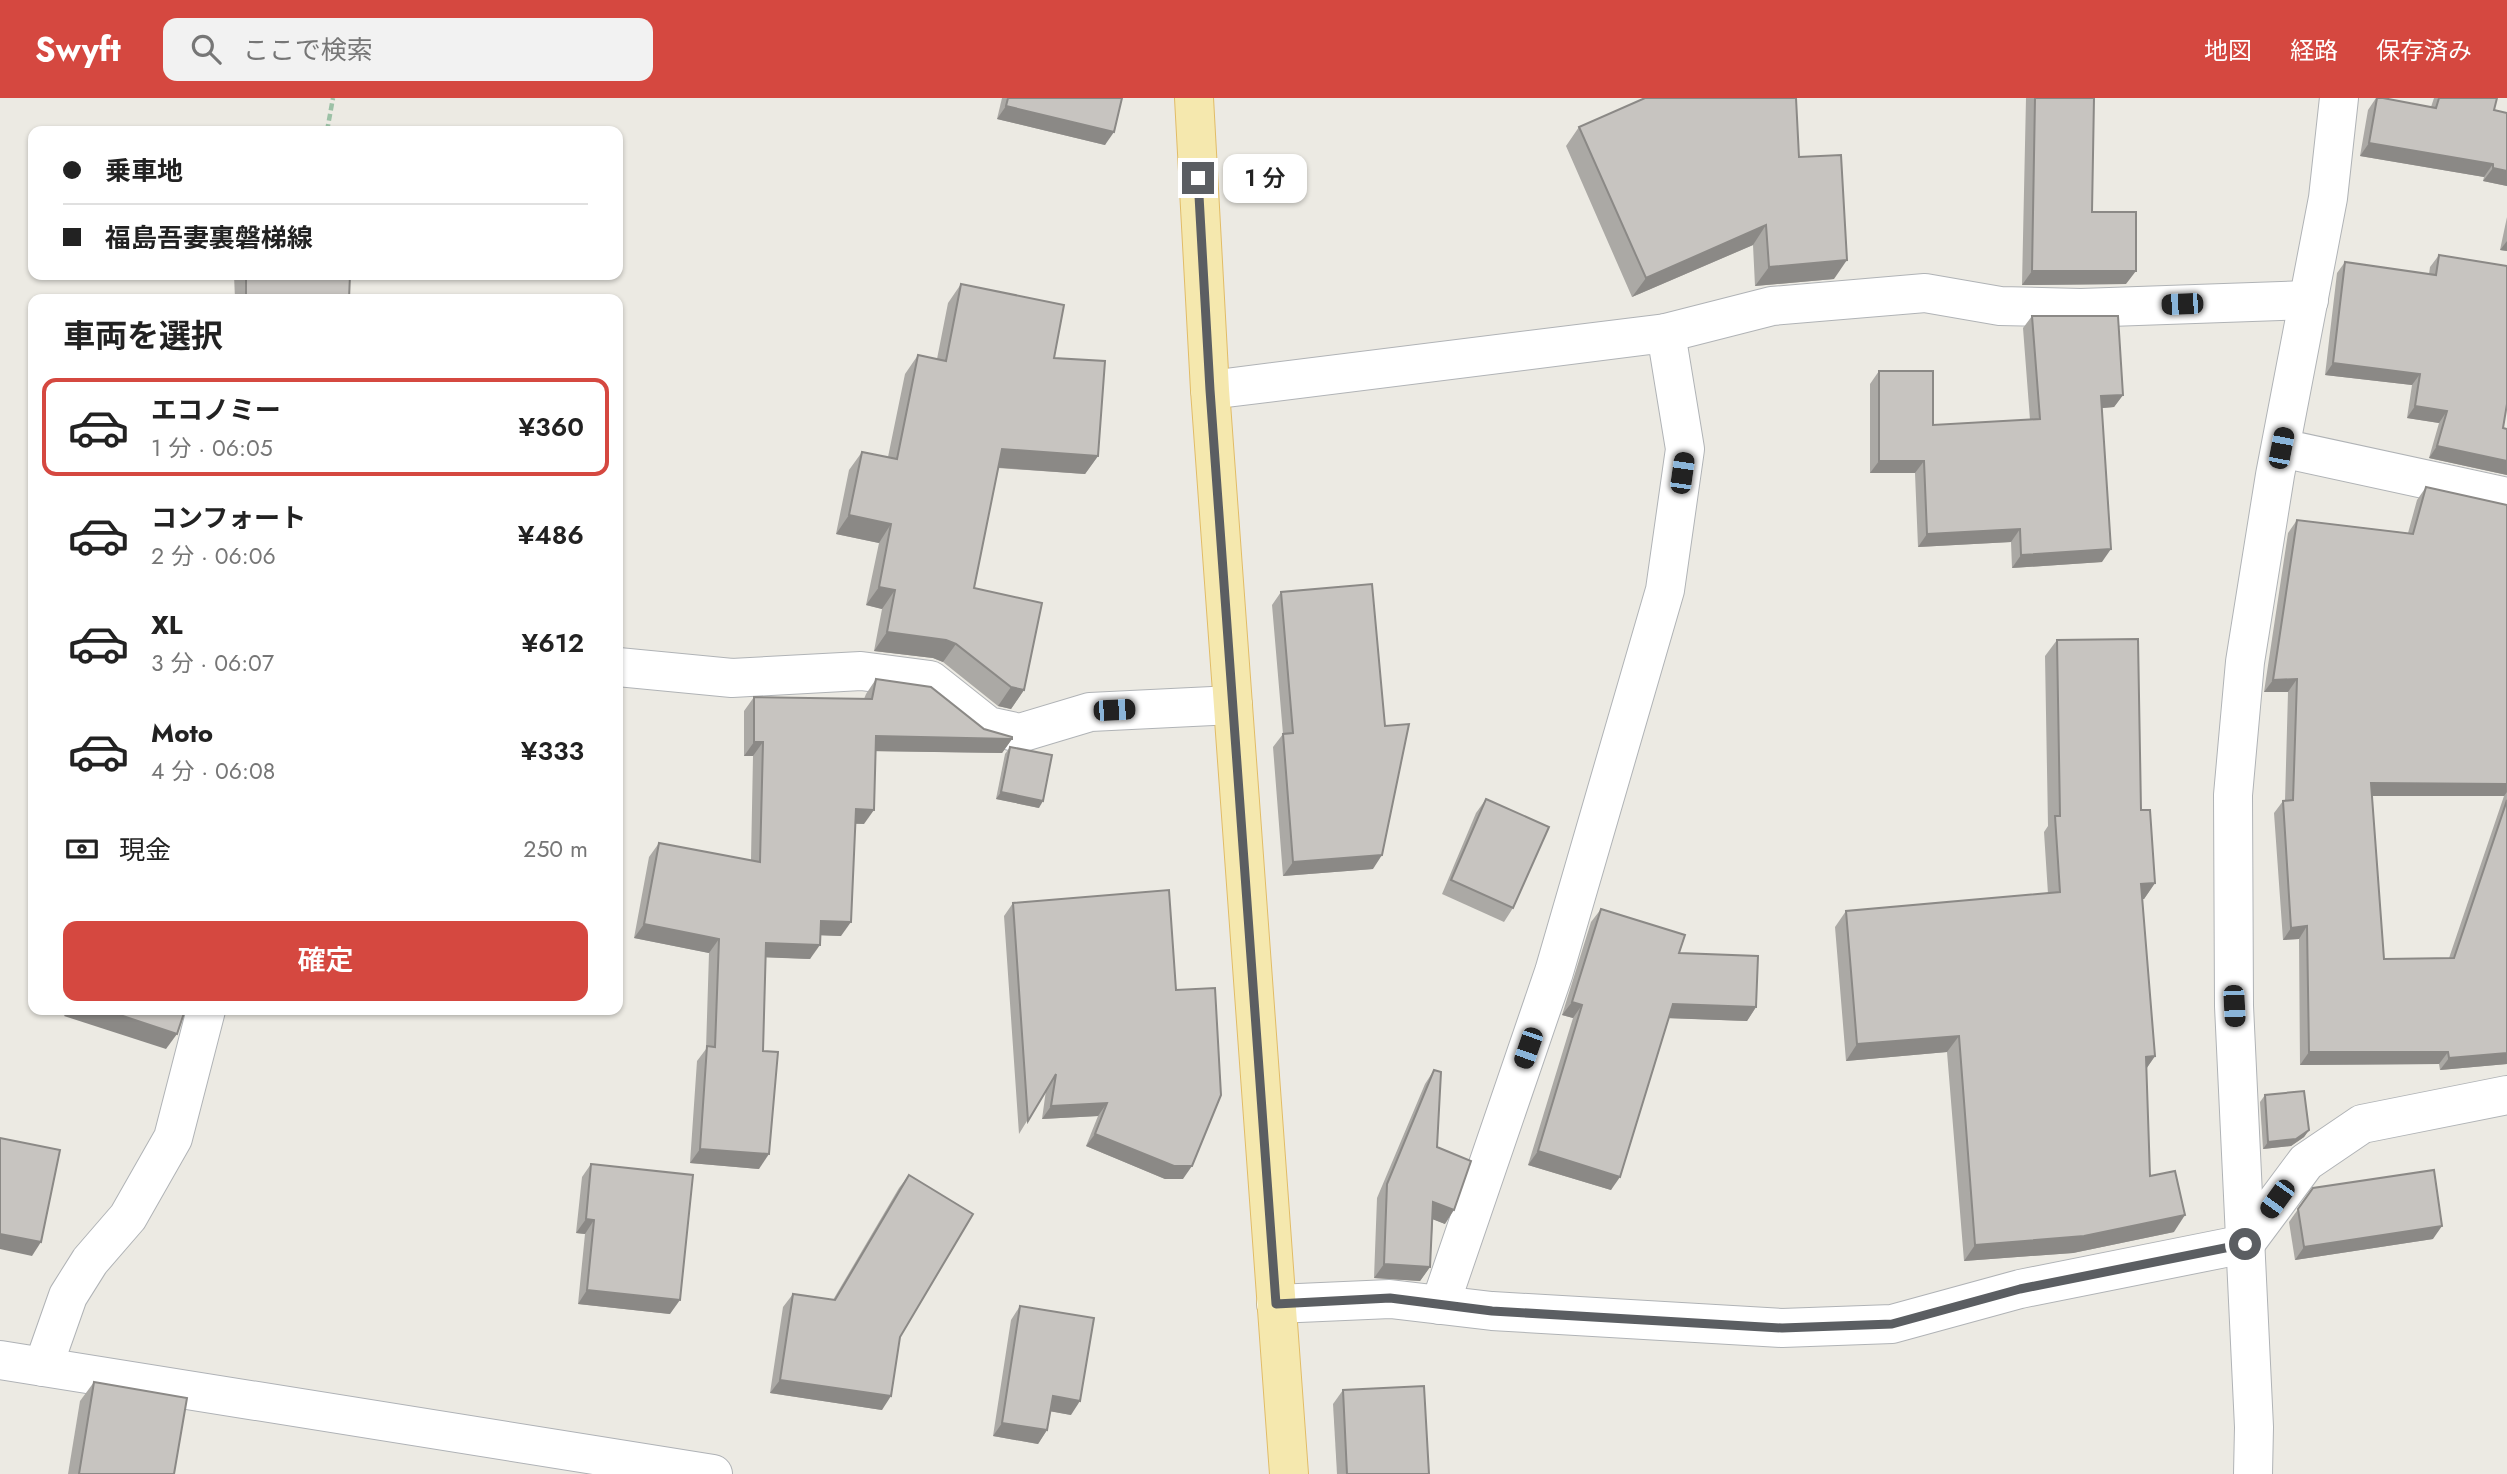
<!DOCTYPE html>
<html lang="ja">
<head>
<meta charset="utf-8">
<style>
  :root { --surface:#fff; --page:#f2f2f2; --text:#222; --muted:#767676; --line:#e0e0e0; --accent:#d54840 }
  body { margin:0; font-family:Jost,"Noto Sans JP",sans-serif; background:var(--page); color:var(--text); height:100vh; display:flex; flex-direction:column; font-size:26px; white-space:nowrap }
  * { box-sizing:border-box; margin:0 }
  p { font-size:23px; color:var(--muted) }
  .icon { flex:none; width:38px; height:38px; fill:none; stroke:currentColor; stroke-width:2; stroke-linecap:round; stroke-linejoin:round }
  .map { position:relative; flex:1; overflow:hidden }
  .sheet { position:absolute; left:28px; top:196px; width:595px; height:721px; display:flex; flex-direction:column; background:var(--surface); border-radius:14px; box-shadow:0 2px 5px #0004 }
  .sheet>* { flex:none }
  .hud { position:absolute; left:28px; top:28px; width:595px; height:154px; border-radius:14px; box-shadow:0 2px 5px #0004; display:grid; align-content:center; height:154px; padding:0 35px; background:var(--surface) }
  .end { position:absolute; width:32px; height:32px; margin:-16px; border:9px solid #5b5e62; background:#fff; box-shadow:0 0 0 4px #fff }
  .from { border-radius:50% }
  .bubble { position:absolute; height:49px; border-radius:14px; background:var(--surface); box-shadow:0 2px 5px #0004; font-size:23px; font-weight:600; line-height:49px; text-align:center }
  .car { position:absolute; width:21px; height:42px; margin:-21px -10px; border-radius:9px; box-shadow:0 0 5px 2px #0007; background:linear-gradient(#222 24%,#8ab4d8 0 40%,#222 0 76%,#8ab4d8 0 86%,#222 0) }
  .hud b { display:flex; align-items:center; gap:24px; height:66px; font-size:26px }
  .hud b+b { border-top:2px solid var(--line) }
  .hud i { width:18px; height:18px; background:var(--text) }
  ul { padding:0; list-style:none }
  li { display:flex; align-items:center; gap:21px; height:98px; margin:0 14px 10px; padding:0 21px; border:4px solid transparent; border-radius:14px }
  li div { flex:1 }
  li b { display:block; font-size:26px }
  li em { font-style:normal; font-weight:600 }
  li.active { border-color:var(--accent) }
  li>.icon { width:63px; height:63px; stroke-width:1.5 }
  h2 { padding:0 35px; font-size:32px; line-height:84px }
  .pay { display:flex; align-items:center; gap:18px; height:77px; padding:0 35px; font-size:26px }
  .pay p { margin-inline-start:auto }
  .action { display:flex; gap:14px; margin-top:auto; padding:14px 35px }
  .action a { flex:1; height:80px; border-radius:14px; background:var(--accent); color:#fff; font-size:28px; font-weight:600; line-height:80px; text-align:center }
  header { display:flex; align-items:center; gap:42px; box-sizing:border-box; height:98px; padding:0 35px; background:var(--accent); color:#fff }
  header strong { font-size:33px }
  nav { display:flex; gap:38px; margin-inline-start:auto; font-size:24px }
  .search { width:490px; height:63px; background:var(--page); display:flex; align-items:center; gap:18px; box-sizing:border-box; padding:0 24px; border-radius:14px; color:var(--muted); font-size:26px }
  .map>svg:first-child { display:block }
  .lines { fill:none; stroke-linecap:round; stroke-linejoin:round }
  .street-casing { stroke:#b0b3b6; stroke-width:40 }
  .secondary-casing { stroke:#afb2b6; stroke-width:40 }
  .primary-casing { stroke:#e1bc67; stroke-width:40 }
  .path { stroke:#9cc1a6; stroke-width:4.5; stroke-dasharray:7 3.5; stroke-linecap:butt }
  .street { stroke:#fff; stroke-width:38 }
  .secondary { stroke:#fff; stroke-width:38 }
  .primary { stroke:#f5e8ae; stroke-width:38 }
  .wall { fill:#aba9a5; fill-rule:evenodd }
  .shaded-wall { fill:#8b8986 }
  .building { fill:#c7c4c0; stroke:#8b8986; stroke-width:2 }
  .route { stroke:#5b5e62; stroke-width:9 }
</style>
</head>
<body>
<header>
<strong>Swyft</strong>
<div class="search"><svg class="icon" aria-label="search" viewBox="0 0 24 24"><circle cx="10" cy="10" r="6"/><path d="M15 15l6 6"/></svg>ここで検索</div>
<nav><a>地図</a><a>経路</a><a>保存済み</a></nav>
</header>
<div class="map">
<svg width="2507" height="1376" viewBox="0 0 2507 1376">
  <rect width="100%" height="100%" fill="#eceae3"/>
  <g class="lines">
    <defs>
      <g id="street">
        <path d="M1666,235L1772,208L1925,195L2000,208L2081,210L2309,202"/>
        <path d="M1210,292L1666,235L1685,351L1665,492L1554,874L1440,1207"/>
        <path d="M2281,350L2507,399"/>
        <path d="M618,569L732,580L861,573L930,582L988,628L1020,635L1090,614L1233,607"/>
        <path d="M1276,1206L1390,1201L1492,1213L1782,1230L1892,1226L2020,1191L2245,1146L2306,1064L2362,1026L2507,997"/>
        <path d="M43,1269L68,1198L90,1163L128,1119L173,1040L206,912"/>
        <path d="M2253,1376L2254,1329L2234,908L2233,697L2245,564L2275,377L2328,100L2339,0"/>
      </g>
      <path id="secondary" d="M0,1262L713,1376"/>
      <path id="primary" d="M1194,0L1210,292L1289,1376"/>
    </defs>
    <use href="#street" class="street-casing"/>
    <use href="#secondary" class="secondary-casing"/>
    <use href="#primary" class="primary-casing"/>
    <path class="path" d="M327,33L333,0"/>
    <use href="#street" class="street"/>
    <use href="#secondary" class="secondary"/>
    <use href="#primary" class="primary"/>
  </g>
  <g class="wall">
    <path d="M1002,0H1122L1105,47L997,21Z"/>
    <path d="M2026,0H2094L2092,114L2126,186L2022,187Z"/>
    <path d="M2376,0H2383L2431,9L2434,0H2497L2494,12L2507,15V88L2483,83L2484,79L2360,58L2368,12Z"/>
    <path d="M1579,29L1799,59L1834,181L1755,188L1753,147L1632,199L1566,48Z"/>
    <path d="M2507,119V153L2500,152Z"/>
    <path d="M2439,157L2503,330L2507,331V377L2429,360L2439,325L2407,320L2412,287L2325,277L2337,175L2345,164L2429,176L2430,169Z"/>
    <path d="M234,177H350L349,201H235Z"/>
    <path d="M961,186L1054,260L1098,358L1085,376L998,370L974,490L1024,592L1011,611L998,608L943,564L933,560L874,553L882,511L866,507L879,445L836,436L849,372L862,354L888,359L905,276L918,257L937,261L948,205Z"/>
    <path d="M2032,218L2123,297L2114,309L2102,310V464L2012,470L2011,444L1918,449L1915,375H1870V286L1879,273L1933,327L2030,322L2023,230Z"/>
    <path d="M2426,389L2507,407V966L2440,972L2439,966L2300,967L2299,841L2283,842L2274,715L2283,703H2285L2288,594H2264L2288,435L2297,422L2408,435L2417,402ZM2372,698H2504L2449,860L2384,861Z"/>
    <path d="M1281,494L1373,771L1283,778L1273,649L1283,636L1272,507Z"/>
    <path d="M2057,542L2141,712L2155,785L2144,801H2142L2155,958L2146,971L2150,1078L2174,1134L2073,1155L1964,1163L1947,954L1846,963L1835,829L1846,813L2048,796L2044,734L2048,728L2045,558Z"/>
    <path d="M876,581L984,631L1012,641L1002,655L876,653L864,726H855L841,838L821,837L810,861L766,859L759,1071L690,1065L697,963L706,951L709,855L634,840L649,759L659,745L751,762L753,658H744V613L754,599L864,601L866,596Z"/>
    <path d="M1010,649L1039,710L996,701L1005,656Z"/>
    <path d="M1486,701L1513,810L1504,824L1442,796L1476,715Z"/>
    <path d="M1013,805L1183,1081H1165L1086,1048L1098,1018L1042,1021L1046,992L1019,1036L1004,818Z"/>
    <path d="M1601,811L1679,855L1756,909L1747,923L1669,920L1611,1092L1528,1067L1573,920L1562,917L1591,824Z"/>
    <path d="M1434,972L1437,1049L1445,1126L1433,1121L1430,1169L1420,1183L1374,1180L1377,1100L1425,986Z"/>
    <path d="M2265,997L2309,1032L2304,1039L2291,1048L2263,1051L2260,1004Z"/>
    <path d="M591,1066L670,1216L578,1206L585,1136L576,1135L582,1079Z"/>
    <path d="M909,1077L900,1239L882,1312L770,1295L783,1209L793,1196L833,1202L899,1090Z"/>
    <path d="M2313,1090L2433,1141L2295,1162L2289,1124Z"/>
    <path d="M1020,1208L1071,1317L1050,1313L1047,1332L1038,1346L993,1338L1011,1222Z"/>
    <path d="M94,1284L174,1376H68L80,1303Z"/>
    <path d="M1343,1292L1429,1376H1337L1333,1306Z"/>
  </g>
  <g class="shaded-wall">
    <path d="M1006,8L1114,34L1105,47L997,21Z"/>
    <path d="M2369,45L2493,66L2484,79L2360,58Z"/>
    <path d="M2493,70L2507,73V88L2483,83Z"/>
    <path d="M1766,127L1753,147L1632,199L1646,180Z"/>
    <path d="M2507,143V153L2500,152Z"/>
    <path d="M1847,162L1834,181L1755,188L1769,169Z"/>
    <path d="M2032,173H2136L2126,186L2022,187Z"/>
    <path d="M2333,265L2420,276L2412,287L2325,277Z"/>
    <path d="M2123,297L2114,309L2092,311L2101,298Z"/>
    <path d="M2415,308L2447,313L2439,325L2407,320Z"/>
    <path d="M2437,348L2507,363V377L2429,360Z"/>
    <path d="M1002,351L1098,358L1085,376L989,369Z"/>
    <path d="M1879,363H1924L1915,375H1870Z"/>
    <path d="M849,417L891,426L879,445L836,436Z"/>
    <path d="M2020,431L2011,444L1918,449L1927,436Z"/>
    <path d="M2111,451L2102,464L2012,470L2021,457Z"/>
    <path d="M879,489L895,492L882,511L866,507Z"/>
    <path d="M887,534L946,542L956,546L943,564L933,560L874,553Z"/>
    <path d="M2297,581L2288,594H2264L2273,582Z"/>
    <path d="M1011,589L1024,592L1011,611L998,608Z"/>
    <path d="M876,638L1012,641L1002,655L866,653Z"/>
    <path d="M754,644H763L753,658H744Z"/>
    <path d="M2371,685L2507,686V694L2504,698H2362Z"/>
    <path d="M1001,694L1043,703L1039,710L996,701Z"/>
    <path d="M856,711L874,712L864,726L846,725Z"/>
    <path d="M1382,757L1373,771L1283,778L1293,764Z"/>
    <path d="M2155,785L2144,801L2129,802L2141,786Z"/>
    <path d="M821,823L851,824L841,838L811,837Z"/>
    <path d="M644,826L719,841L709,855L634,840Z"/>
    <path d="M2307,828L2299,841L2283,842L2291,830Z"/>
    <path d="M766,845L820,847L810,861L756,859Z"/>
    <path d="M1572,904L1582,907L1573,920L1562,917Z"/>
    <path d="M1673,906L1756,909L1747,923L1664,920Z"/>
    <path d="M68,912H105L177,936L166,951L64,918Z"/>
    <path d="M1959,938L1947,954L1846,963L1857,946Z"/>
    <path d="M2309,954H2448L2439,966L2300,967Z"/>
    <path d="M2507,955V966L2440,972L2449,960Z"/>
    <path d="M2155,958L2144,974L2146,959Z"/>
    <path d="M1107,1005L1098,1018L1042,1021L1051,1008Z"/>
    <path d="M2309,1032L2304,1039L2291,1048L2263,1051L2268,1044Z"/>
    <path d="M1095,1036L1192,1068L1183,1081H1165L1086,1048Z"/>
    <path d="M700,1051L769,1056L759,1071L690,1065Z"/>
    <path d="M1538,1053L1620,1079L1611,1092L1528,1067Z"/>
    <path d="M1433,1104L1454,1112L1445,1126L1424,1118Z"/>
    <path d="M2185,1117L2174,1134L2073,1155L1964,1163L1975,1147Z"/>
    <path d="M586,1121L594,1122L585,1136L576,1135Z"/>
    <path d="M2442,1128L2433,1141L2295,1162L2304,1149Z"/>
    <path d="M0,1136L41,1144L32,1158L0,1151Z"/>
    <path d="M1384,1166L1430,1169L1420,1183L1374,1180Z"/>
    <path d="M587,1192L680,1202L670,1216L578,1206Z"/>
    <path d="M780,1282L891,1298L882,1312L770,1295Z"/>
    <path d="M1053,1298L1080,1303L1071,1317L1043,1312Z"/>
    <path d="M1002,1325L1047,1332L1038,1346L993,1338Z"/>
  </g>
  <g class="building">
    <path d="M1008,0H1122L1114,34L1006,8Z"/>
    <path d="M1645,0H1796L1799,59L1841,57L1847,162L1769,169L1766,127L1646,180L1579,29Z"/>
    <path d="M2035,0H2094L2092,114H2136V173H2032Z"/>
    <path d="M2377,0H2383L2436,10L2439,0H2497L2494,12L2507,15V73L2493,70V66L2369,45Z"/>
    <path d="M2439,157L2507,168V306L2503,330L2507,331V363L2437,348L2447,313L2415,308L2420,276L2333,265L2345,164L2436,177Z"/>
    <path d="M246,177H350L349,201H246Z"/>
    <path d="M961,186L1064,207L1054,260L1105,263L1098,358L1002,351L974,490L1042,505L1024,592L1011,589L956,546L946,542L887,534L895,492L879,489L891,426L849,417L862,354L897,361L918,257L946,263Z"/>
    <path d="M2032,218H2118L2123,297L2101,298L2111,451L2021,457L2020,431L1927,436L1924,363H1879V273H1933V327L2040,321Z"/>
    <path d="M2426,389L2507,407V686L2371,685L2384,861L2454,860L2507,702V955L2449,960L2448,954H2309L2307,828L2291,830L2283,703L2293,702L2297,581L2273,582L2297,422L2413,436Z"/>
    <path d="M1372,486L1385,628L1409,626L1382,757L1293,764L1283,636L1293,635L1281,494Z"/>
    <path d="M2138,541L2141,712H2150L2155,785L2141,786L2155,958L2146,959L2150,1078L2175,1073L2185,1117L2084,1138L1975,1147L1959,938L1857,946L1846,813L2060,794L2055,718H2060L2057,542Z"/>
    <path d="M876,581L931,589L984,631L1012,639V641L876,638L874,712L856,711L851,824L821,823L820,847L766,845L763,953L778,954L769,1056L700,1051L707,948L715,949L719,841L644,826L659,745L760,764L763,644H754V599L872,601Z"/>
    <path d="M618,604H619L618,632Z"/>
    <path d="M1010,649L1052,657L1043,703L1001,694Z"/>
    <path d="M1486,701L1549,729L1513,810L1451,782Z"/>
    <path d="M1169,792L1176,892L1215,890L1221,997L1192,1068H1174L1095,1036L1107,1005L1051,1008L1056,976L1028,1023L1013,805Z"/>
    <path d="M1601,811L1685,837L1679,855L1758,858L1756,909L1673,906L1620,1079L1538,1053L1582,907L1572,904Z"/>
    <path d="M105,912H185L177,936Z"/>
    <path d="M1434,972L1441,974L1437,1049L1471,1063L1454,1112L1433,1104L1430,1169L1384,1166L1387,1086Z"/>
    <path d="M2304,993L2309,1032L2296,1041L2268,1044L2265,997Z"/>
    <path d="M0,1040L60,1052L41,1144L0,1136Z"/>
    <path d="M591,1066L693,1077L680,1202L587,1192L594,1122L586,1121Z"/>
    <path d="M2434,1072L2442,1128L2304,1149L2298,1111L2313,1090Z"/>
    <path d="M909,1077L973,1116L900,1239L891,1298L780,1282L793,1196L835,1202Z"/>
    <path d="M1020,1208L1094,1220L1080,1303L1053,1298L1047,1332L1002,1325Z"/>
    <path d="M94,1284L187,1300L174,1376H79Z"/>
    <path d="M1424,1288L1429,1376H1347L1343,1292Z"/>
  </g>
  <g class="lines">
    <path class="route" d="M1198,80L1210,292L1276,1206L1390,1200L1492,1213L1782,1230L1892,1226L2020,1191L2245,1146"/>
  </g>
</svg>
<i class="end from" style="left:2245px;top:1146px"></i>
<i class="end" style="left:1198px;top:80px"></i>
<div class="bubble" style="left:1223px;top:56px;width:84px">1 分</div>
<i class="car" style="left:2182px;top:206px;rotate:268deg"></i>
<i class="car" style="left:2281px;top:350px;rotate:11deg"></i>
<i class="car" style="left:1682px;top:375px;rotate:8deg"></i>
<i class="car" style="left:1114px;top:612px;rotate:87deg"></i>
<i class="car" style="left:2234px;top:908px;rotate:177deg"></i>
<i class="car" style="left:1528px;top:950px;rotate:199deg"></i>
<i class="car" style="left:2277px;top:1101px;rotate:216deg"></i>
<div class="hud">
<b><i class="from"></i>乗車地</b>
<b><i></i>福島吾妻裏磐梯線</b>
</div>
<section class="sheet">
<h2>車両を選択</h2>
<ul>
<li class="active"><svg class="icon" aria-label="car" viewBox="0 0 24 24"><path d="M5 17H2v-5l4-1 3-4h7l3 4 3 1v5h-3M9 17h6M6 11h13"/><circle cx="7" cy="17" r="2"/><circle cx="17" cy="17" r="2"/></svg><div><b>エコノミー</b><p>1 分 · 06:05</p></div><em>¥360</em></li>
<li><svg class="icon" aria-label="car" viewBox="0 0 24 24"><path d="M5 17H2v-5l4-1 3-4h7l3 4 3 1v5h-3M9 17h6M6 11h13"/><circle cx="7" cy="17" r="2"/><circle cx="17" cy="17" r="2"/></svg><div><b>コンフォート</b><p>2 分 · 06:06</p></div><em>¥486</em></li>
<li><svg class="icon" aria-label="car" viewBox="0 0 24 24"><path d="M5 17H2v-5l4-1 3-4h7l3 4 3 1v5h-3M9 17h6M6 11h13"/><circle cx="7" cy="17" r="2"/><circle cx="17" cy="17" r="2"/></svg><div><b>XL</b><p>3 分 · 06:07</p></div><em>¥612</em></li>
<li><svg class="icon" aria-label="car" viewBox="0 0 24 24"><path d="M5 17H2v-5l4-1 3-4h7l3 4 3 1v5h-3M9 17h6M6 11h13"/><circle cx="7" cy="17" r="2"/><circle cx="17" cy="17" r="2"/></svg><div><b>Moto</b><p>4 分 · 06:08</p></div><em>¥333</em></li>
</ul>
<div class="pay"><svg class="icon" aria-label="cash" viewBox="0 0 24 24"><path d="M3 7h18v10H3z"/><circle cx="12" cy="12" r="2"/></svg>現金<p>250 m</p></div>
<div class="action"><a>確定</a></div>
</section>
</div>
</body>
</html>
